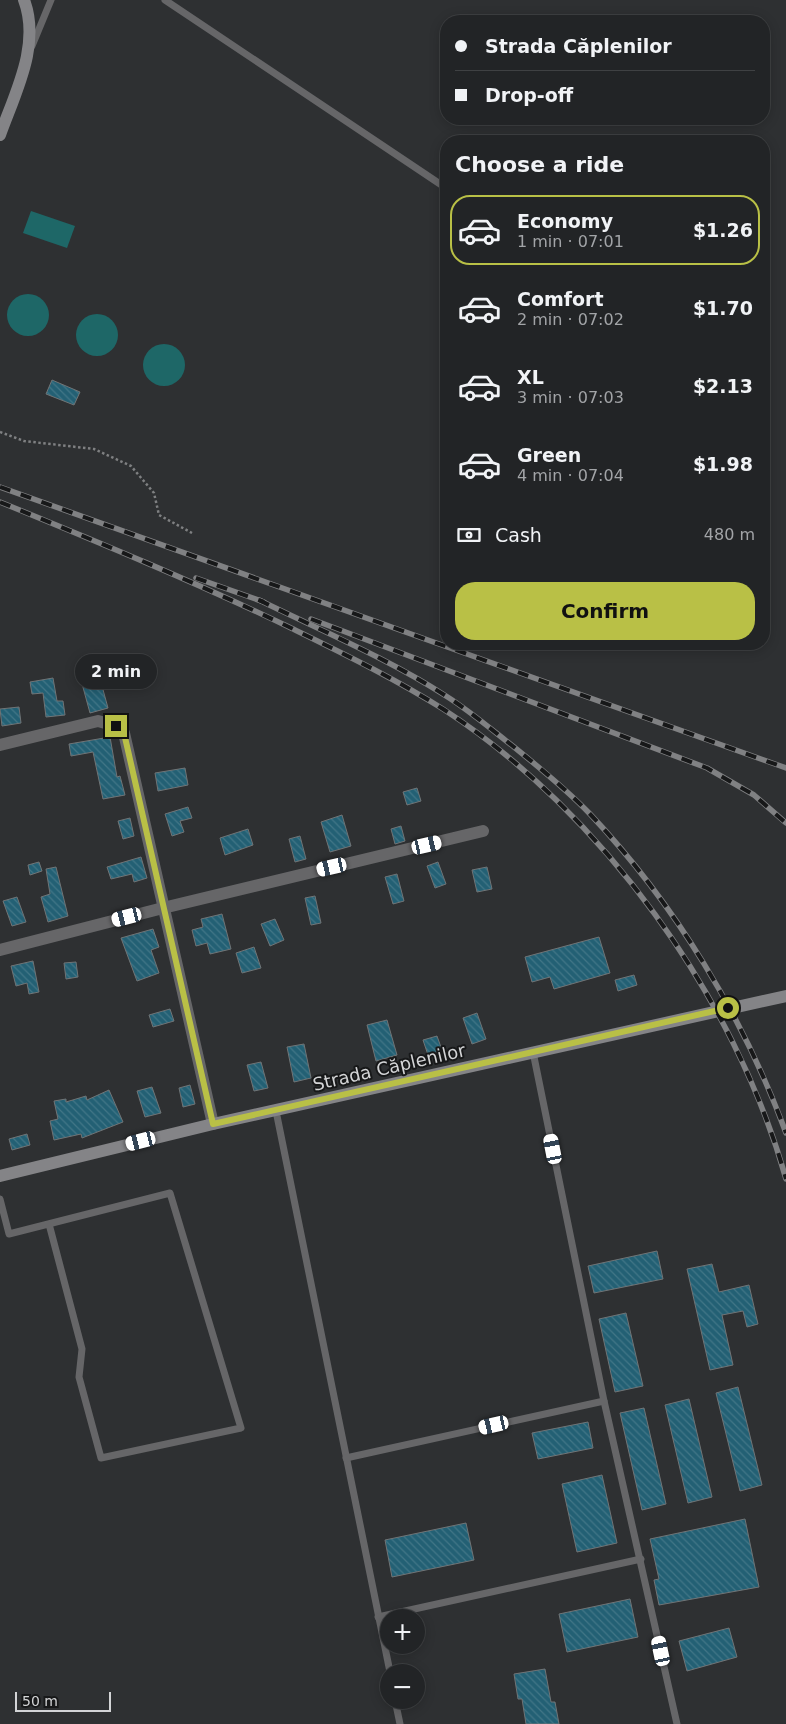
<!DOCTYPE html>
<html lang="en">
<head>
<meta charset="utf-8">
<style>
  :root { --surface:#222426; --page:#2a2c2e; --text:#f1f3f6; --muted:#a2a4a7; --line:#3f4143; --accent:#b9c046 }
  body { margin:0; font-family:"DejaVu Sans",sans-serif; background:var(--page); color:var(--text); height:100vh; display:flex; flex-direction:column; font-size:19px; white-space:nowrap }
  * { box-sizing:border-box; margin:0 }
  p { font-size:16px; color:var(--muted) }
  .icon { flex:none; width:28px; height:28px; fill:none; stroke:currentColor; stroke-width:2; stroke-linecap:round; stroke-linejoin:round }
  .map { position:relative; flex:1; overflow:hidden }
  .sheet { position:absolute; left:440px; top:135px; width:330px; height:515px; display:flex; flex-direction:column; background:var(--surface); border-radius:20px; box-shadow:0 2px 12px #0003,0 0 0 1px var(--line) }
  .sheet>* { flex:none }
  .top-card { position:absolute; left:440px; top:15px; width:330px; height:110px; border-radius:20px; box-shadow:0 2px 12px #0003,0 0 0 1px var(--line); display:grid; align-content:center; height:110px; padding:0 15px; background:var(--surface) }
  .buttons { position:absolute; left:380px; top:1609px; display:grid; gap:10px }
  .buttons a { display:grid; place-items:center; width:45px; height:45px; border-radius:50%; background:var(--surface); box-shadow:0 2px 12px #0003,0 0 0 1px var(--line); font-size:25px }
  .scale { position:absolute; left:15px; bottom:12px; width:96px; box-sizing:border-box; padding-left:5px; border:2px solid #d3d4d6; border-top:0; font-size:14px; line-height:18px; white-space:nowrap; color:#d3d4d6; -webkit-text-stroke:4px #171819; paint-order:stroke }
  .end { position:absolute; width:22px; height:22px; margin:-11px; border:6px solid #b9c046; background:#111; box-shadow:0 0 0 2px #111 }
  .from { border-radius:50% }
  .bubble { position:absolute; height:35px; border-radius:18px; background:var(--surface); box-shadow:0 2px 12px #0003,0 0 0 1px var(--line); font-size:16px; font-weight:800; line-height:35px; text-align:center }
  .car { position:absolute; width:15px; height:30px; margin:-15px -8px; border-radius:6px; box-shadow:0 0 4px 1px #0007; background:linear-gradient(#fff 24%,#345 0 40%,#fff 0 76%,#345 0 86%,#fff 0) }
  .top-card b { display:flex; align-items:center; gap:18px; height:48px; font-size:19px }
  .top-card b+b { border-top:1px solid var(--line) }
  .top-card i { width:12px; height:12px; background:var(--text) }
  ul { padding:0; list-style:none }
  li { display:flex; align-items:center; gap:15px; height:70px; margin:0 10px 8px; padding:0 5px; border:2px solid transparent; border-radius:20px }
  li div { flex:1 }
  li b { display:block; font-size:19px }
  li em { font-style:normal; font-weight:800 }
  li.on { border-color:var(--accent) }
  li>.icon { width:45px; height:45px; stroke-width:1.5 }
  h2 { padding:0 15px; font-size:22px; line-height:60px }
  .pay { display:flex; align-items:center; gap:12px; height:55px; padding:0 15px; font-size:19px }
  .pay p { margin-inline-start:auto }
  .primary-button { display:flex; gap:10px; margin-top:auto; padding:10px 15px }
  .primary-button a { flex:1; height:58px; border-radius:20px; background:var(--accent); color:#111; font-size:20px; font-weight:800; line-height:58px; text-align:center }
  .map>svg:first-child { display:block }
  .water { fill:#1e6767 }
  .building { fill:url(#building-back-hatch); stroke:#707476 }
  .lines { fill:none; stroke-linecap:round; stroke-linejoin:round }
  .path { stroke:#7f8082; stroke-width:2.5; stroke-dasharray:2.5 2.5; stroke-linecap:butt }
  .lane { stroke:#666668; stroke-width:7 }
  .street { stroke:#666668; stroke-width:12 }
  .secondary { stroke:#848487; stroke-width:12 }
  .rail-casing { stroke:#808183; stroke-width:5.5 }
  .rail { stroke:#171819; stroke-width:4; stroke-dasharray:11; stroke-linecap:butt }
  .route { stroke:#b9c046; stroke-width:6 }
  .labels { text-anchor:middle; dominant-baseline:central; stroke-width:4; stroke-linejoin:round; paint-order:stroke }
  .street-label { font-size:18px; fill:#d3d4d6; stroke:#171819 }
</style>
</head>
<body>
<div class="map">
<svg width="786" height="1724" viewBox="0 0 786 1724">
  <defs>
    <pattern id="building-back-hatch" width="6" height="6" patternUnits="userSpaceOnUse" patternTransform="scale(1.25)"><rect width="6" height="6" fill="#236074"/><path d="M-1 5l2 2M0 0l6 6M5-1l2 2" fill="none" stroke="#427687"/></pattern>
  </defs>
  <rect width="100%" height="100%" fill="#2e3032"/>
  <g class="water">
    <path d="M31,211L75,226L67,248L23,233Z"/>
    <circle cx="28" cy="315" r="21"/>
    <circle cx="97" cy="335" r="21"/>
    <circle cx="164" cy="365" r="21"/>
  </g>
  <g class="building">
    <path d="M52,380L80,392L74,405L46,394Z"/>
    <path d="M99,675L108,708L90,713L81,680Z"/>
    <path d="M53,678L57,701H63L65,715L46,717L43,693L32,694L30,682Z"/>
    <path d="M19,707L21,723L2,726L0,709Z"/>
    <path d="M110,737L117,777L120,776L125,795L103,799L93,752L71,756L69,744Z"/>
    <path d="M185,768L188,785L158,791L155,773Z"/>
    <path d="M417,788L421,801L407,805L403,792Z"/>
    <path d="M188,807L192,818L180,821L184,832L172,836L165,814Z"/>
    <path d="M342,815L351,846L330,852L321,822Z"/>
    <path d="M130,818L134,836L123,839L118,821Z"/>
    <path d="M401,826L405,841L395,844L391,829Z"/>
    <path d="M248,829L253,845L225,855L220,838Z"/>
    <path d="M300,836L306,859L295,862L289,839Z"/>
    <path d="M141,857L147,878L134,882L132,874L111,879L107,867Z"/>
    <path d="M39,862L42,871L30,875L28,865Z"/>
    <path d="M438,862L446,884L435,888L427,866Z"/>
    <path d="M56,867L68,916L48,922L41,897L50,894L46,869Z"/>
    <path d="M487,867L492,889L477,892L472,870Z"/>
    <path d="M397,874L404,901L393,904L385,877Z"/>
    <path d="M315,896L321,923L311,925L305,898Z"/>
    <path d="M17,897L26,922L12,926L3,901Z"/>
    <path d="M222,914L231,949L210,954L207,943L196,946L192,930L203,927L201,919Z"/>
    <path d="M275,919L284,940L270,946L261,924Z"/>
    <path d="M153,929L159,947L151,950L159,973L137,981L121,938Z"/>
    <path d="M599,937L610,973L554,989L550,977L532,982L525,957Z"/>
    <path d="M254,947L261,968L242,973L236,953Z"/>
    <path d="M33,961L39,992L29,994L27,983L16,986L11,966Z"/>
    <path d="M76,962L78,977L66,979L64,963Z"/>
    <path d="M634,975L637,985L618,991L615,980Z"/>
    <path d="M170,1009L174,1021L153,1027L149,1015Z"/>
    <path d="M477,1013L486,1039L472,1044L463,1018Z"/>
    <path d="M387,1020L397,1055L376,1061L367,1025Z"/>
    <path d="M437,1036L442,1050L428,1055L423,1040Z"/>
    <path d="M304,1044L311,1078L294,1082L287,1047Z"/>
    <path d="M261,1062L268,1088L254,1091L247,1065Z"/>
    <path d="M190,1085L195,1104L183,1107L179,1088Z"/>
    <path d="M152,1087L161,1113L145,1117L137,1091Z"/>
    <path d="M109,1090L123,1122L82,1138L81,1134L54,1140L50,1121L58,1119L54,1101L66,1099V1102L86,1096L87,1100Z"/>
    <path d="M27,1134L30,1145L12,1150L9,1139Z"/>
    <path d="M657,1251L663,1279L594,1293L588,1266Z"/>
    <path d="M712,1264L719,1292L749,1285L758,1324L747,1327L743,1311L722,1315L733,1365L710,1370L687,1269Z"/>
    <path d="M626,1313L643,1386L615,1392L599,1319Z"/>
    <path d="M738,1387L762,1485L740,1491L716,1393Z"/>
    <path d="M689,1399L712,1497L688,1503L665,1405Z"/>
    <path d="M644,1408L666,1504L642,1510L620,1413Z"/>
    <path d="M588,1422L593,1448L538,1459L532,1433Z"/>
    <path d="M602,1475L617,1543L577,1552L562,1484Z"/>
    <path d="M745,1519L759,1587L659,1605L654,1580L659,1579L650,1539Z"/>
    <path d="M466,1523L474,1560L392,1577L385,1540Z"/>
    <path d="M630,1599L638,1637L567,1652L559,1614Z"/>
    <path d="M729,1628L737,1657L687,1671L679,1641Z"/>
    <path d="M545,1669L551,1702H555L559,1724H526L522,1699H518L514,1674Z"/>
  </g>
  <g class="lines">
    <path class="path" d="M0,432L24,441L94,449L131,466L154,493L159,515L192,533"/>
    <g class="lane">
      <path d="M165,0L446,188"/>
      <path d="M32,46L51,0"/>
      <path d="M533,1052L604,1401L677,1724"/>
      <path d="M276,1111L390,1672"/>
      <path d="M0,1199L9,1234L170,1193L241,1428L101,1458L79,1377L82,1349L49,1224"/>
      <path d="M346,1458L604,1401"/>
      <path d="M378,1617L641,1559"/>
      <path d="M395,1700L400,1724"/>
    </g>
    <g class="street">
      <path d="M0,745L98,721L116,726L124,733L213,1124"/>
      <path d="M0,950L163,908L483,831"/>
    </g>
    <g class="secondary">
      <path d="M0,135C15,93 41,45 24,0"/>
      <path d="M0,1176L213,1124L786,996"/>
    </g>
    <defs>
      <g id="rail">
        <path d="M0,487L786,768"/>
        <path d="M0,502C98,542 195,582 289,627C342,653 394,678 443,709C602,812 735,997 786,1179"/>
        <path d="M196,578L264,602"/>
        <path d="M259,600C322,631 387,658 446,696C470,711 492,730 514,747C540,768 567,790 590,814C675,904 743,1016 786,1133"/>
        <path d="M311,619L707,768L754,795L786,823"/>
      </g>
    </defs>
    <use href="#rail" class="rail-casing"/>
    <use href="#rail" class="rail"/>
  </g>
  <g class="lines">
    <path class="route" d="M116,726L124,733L213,1124L728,1008"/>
  </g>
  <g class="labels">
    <g class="street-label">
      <text transform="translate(389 1067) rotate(-13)">Strada Căplenilor</text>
    </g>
  </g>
</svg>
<div class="buttons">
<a>+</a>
<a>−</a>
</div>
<div class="scale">50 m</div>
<i class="end from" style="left:728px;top:1008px"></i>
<i class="end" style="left:116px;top:726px"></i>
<div class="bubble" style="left:75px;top:654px;width:82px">2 min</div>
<i class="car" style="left:427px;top:845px;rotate:77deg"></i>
<i class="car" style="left:332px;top:867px;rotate:257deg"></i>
<i class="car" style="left:127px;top:917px;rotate:256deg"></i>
<i class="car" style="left:141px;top:1141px;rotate:256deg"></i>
<i class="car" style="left:553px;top:1149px;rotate:349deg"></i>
<i class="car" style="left:494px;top:1425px;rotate:257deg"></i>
<i class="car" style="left:661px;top:1651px;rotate:348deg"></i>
<div class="top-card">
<b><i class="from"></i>Strada Căplenilor</b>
<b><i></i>Drop-off</b>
</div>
<section class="sheet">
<h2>Choose a ride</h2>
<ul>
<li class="on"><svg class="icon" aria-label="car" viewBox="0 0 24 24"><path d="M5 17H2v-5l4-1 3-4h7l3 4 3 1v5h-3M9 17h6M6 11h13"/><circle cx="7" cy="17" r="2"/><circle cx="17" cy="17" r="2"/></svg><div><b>Economy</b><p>1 min · 07:01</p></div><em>$1.26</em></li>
<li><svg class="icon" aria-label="car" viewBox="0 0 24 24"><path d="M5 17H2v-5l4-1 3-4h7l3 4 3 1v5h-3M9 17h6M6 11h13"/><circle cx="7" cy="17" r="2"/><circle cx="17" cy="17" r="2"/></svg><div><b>Comfort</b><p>2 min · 07:02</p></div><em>$1.70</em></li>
<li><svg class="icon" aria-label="car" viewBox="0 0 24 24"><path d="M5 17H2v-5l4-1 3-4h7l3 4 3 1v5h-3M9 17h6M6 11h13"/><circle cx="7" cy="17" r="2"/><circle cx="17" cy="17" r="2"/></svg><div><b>XL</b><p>3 min · 07:03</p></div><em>$2.13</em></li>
<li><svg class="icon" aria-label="car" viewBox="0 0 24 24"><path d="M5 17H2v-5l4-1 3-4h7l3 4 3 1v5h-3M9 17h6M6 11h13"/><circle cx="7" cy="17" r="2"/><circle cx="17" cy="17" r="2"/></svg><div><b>Green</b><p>4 min · 07:04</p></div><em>$1.98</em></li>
</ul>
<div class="pay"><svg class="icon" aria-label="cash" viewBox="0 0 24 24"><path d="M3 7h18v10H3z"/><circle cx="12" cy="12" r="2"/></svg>Cash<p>480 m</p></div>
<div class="primary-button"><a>Confirm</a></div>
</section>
</div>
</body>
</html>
